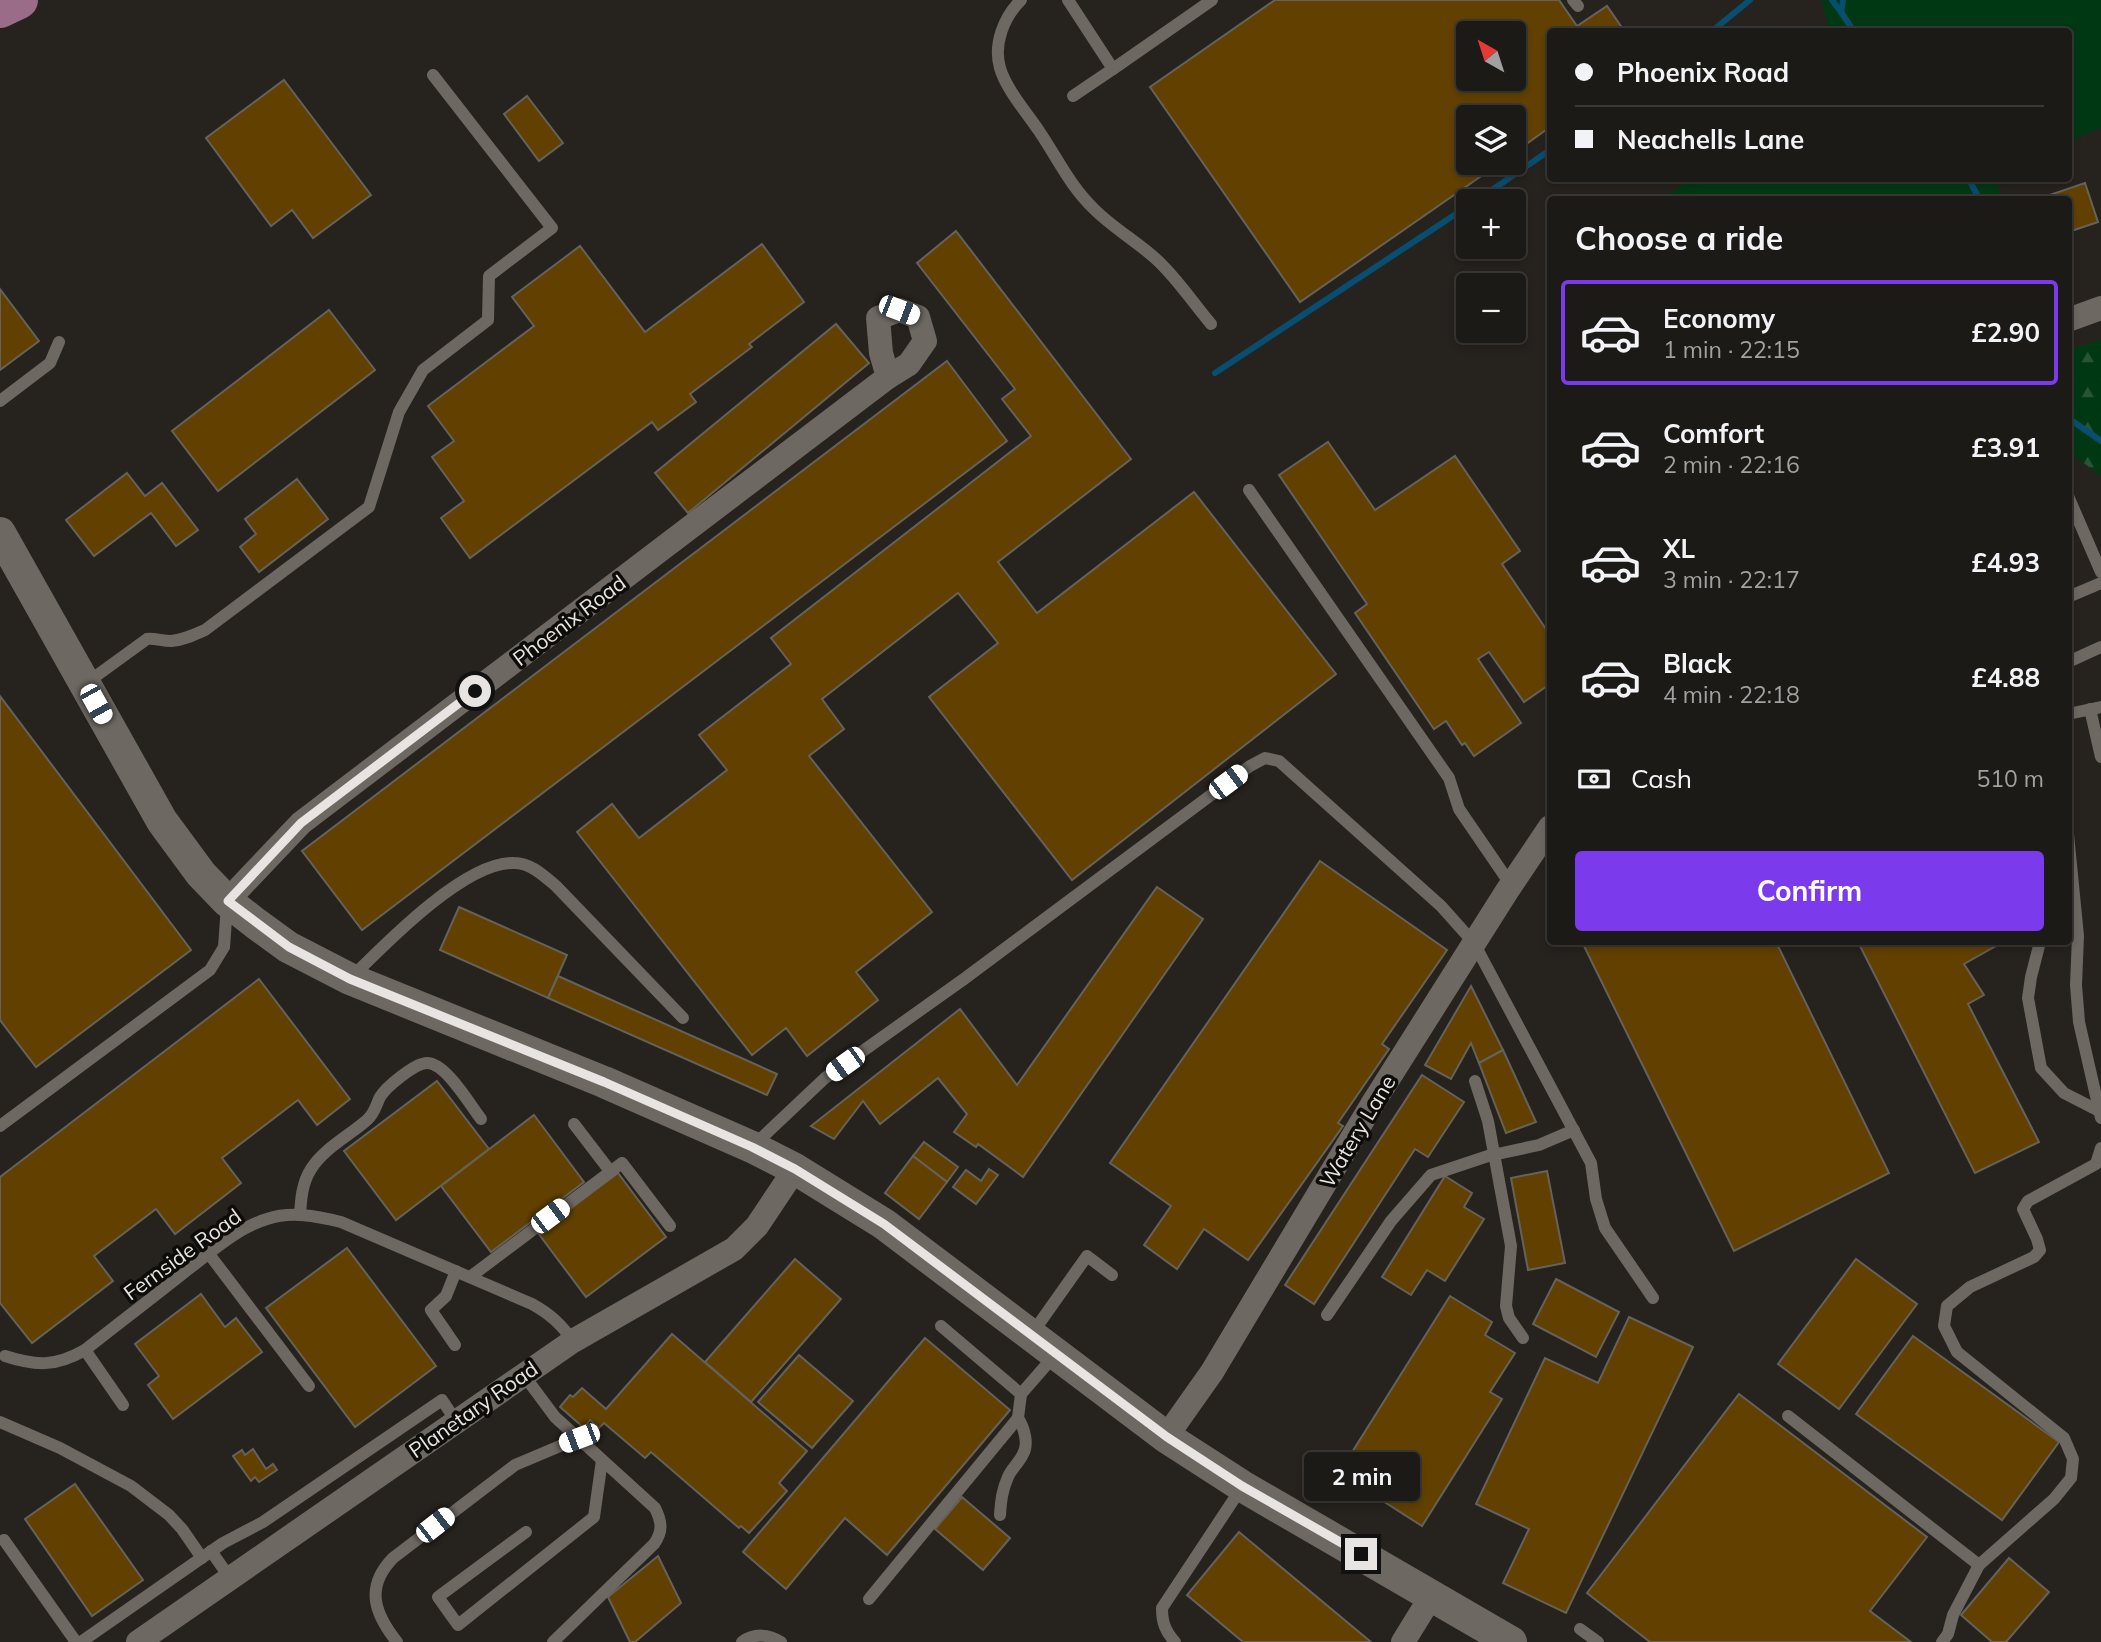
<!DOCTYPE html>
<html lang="en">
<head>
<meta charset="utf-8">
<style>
  :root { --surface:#1c1a16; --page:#292723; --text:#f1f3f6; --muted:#a0a1a1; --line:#3a3835; --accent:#7c3aed }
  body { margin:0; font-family:Mulish,sans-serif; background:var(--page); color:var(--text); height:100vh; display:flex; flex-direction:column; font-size:26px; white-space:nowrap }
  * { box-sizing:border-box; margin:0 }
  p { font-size:23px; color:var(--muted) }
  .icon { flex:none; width:38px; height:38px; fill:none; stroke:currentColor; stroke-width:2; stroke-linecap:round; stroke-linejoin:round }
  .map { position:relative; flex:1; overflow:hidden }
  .drawer { position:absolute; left:1547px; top:196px; width:525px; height:749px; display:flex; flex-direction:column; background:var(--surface); border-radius:7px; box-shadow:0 4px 10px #0003,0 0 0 2px var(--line) }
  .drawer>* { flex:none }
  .hud { position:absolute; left:1547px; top:28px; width:525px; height:154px; border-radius:7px; box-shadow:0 4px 10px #0003,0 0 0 2px var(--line); display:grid; align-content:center; height:154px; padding:0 28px; background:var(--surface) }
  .needle { width:46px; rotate:321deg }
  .controls { position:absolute; left:1456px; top:21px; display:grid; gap:14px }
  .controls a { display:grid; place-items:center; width:70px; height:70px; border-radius:7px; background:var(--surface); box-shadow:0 4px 10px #0003,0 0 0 2px var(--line); font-size:35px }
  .end { position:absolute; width:32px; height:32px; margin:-16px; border:9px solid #e7e4e1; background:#111; box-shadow:0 0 0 4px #111 }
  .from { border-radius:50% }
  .bubble { position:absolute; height:49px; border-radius:7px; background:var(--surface); box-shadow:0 4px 10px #0003,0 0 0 2px var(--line); font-size:23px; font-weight:700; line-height:49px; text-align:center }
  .car { position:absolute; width:21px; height:42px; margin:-21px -10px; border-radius:9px; box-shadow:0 0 5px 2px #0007; background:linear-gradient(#fff 24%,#345 0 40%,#fff 0 76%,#345 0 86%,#fff 0) }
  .hud b { display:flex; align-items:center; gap:24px; height:66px; font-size:26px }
  .hud b+b { border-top:2px solid var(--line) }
  .hud i { width:18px; height:18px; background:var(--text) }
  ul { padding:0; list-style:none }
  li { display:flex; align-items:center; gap:21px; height:105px; margin:0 14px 10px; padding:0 14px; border:4px solid transparent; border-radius:7px }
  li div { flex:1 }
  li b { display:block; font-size:26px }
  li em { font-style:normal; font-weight:700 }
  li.on { border-color:var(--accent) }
  li>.icon { width:63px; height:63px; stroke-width:1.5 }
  h2 { padding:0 28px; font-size:32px; line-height:84px }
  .pay { display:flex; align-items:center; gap:18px; height:77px; padding:0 28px; font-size:26px }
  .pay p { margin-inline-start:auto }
  .action { display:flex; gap:14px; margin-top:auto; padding:14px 28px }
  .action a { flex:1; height:80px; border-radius:7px; background:var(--accent); color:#fff; font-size:28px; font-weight:700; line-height:80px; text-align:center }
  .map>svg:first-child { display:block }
  .forest { fill:url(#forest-firs) }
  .green { fill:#003814 }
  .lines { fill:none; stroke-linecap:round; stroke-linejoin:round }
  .stream { stroke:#084e71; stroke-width:6 }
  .building { fill:#624100; stroke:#65615b; stroke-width:2; fill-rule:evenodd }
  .service { stroke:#6d6862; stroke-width:12 }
  .minor { stroke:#6d6862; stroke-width:24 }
  .tertiary { stroke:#6d6862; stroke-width:32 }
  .primary { stroke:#9a6c88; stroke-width:38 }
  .route { stroke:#e7e4e1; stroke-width:9 }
  .labels { text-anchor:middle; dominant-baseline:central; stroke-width:7; stroke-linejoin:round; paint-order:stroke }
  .street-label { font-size:21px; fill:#e7e4e1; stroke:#0d0c09 }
</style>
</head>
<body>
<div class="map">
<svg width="2101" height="1642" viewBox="0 0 2101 1642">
  <defs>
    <pattern id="forest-firs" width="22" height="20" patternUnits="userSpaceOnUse" patternTransform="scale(1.75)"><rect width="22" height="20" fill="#003814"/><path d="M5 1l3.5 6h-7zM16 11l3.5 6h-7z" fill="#255536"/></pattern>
  </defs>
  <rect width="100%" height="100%" fill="#26221d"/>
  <path class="forest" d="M2101,340V476L2069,452L2068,350Z"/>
  <g class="green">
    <path d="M1822,0H2101V128L2069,141L2068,32L1829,31Z"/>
    <path d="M1690,179H1996L2003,199H1664Z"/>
  </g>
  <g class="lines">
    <g class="stream">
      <path d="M1832,0L1841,12"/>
      <path d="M1843,0L1841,12L1851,27"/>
      <path d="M1711,32L1750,0"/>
      <path d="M1968,178L1980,200"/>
      <path d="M1476,201L1550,150"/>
      <path d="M1215,373L1468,206"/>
      <path d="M2068,418L2101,441"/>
    </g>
  </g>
  <g class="building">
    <path d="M1275,0H1559L1577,26L1607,6L1625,32H1550V127L1514,153V117H1468V163H1500L1300,302L1150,87ZM1468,33H1514V79H1468Z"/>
    <path d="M284,80L371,195L313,238L292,210L271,226L206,138Z"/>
    <path d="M527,96L563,143L539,161L504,114Z"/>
    <path d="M2085,183L2098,222L2068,232V200L2038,199Z"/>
    <path d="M956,231L1131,459L998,562L1037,613L1194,492L1336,674L1072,880L929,697L998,643L958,593L822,699L844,729L809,756L932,912L856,972L878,1000L807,1056L786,1028L752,1055L577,832L612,804L639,838L727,770L699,735L791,664L771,638L1031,436L1002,399L1015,389L917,263Z"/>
    <path d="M762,244L804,302L749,344L752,347L690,394L696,402L658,430L652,422L470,558L441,518L464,501L432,457L454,441L428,406L534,326L512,297L580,246L645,332Z"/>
    <path d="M0,289L39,341L0,370Z"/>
    <path d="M329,310L375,370L218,491L172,431Z"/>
    <path d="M836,324L869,363L688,513L655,473Z"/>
    <path d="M947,361L1007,441L362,930L302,851Z"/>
    <path d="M1328,442L1375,510L1455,456L1520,551L1502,564L1550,635V684L1524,702L1489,652L1478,659L1521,723L1474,756L1465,743L1462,745L1446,721L1434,729L1355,613L1367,604L1279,475Z"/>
    <path d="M127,473L145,496L162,483L198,530L176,546L151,513L94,556L66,520Z"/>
    <path d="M297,479L328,519L259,572L240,547L256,534L245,519Z"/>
    <path d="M0,696L191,950L36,1067L0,1020Z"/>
    <path d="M1320,861L1447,950L1382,1044L1389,1049L1338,1123L1343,1126L1248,1260L1204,1229L1177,1269L1144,1245L1171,1206L1110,1163Z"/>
    <path d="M1157,887L1203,919L1023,1177L978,1144L976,1147L954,1132L967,1114L938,1078L880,1124L863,1101L834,1139L811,1126L960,1009L1017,1085Z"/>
    <path d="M459,907L567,955L548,998L440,950Z"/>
    <path d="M1582,942H1776L1889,1173L1734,1251Z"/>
    <path d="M1858,942H2003L1964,964L1984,995L1968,1004L2039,1142L1975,1173Z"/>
    <path d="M558,976L777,1074L767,1095L548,998Z"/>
    <path d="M259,979L350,1099L317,1125L298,1100L222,1158L241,1183L175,1234L156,1209L94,1256L113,1281L32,1343L0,1303V1177Z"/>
    <path d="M1471,986L1503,1050L1479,1063L1471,1043L1451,1079L1425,1065Z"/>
    <path d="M1503,1050L1536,1122L1506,1133L1479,1063Z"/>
    <path d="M1422,1075L1464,1102L1428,1157L1415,1149L1314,1304L1285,1285Z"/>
    <path d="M437,1081L489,1149L396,1220L344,1151Z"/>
    <path d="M534,1115L584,1182L491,1252L441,1186Z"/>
    <path d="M924,1142L958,1167L947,1182L913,1156Z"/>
    <path d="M913,1156L947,1182L919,1219L885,1193Z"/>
    <path d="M989,1169L998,1175L976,1204L953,1187L966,1170L981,1181Z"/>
    <path d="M1547,1171L1565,1263L1528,1270L1511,1178Z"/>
    <path d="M618,1173L666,1237L586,1297L538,1233Z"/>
    <path d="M1445,1176L1472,1193L1464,1207L1484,1219L1445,1281L1427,1270L1411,1295L1382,1277Z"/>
    <path d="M347,1248L436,1366L355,1427L266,1308Z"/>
    <path d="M795,1259L841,1299L751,1402L705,1362Z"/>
    <path d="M1856,1259L1917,1304L1839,1409L1778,1364Z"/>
    <path d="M1556,1279L1619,1312L1596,1357L1533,1324Z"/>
    <path d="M201,1294L225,1327L236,1318L262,1352L173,1419L148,1385L159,1376L135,1344Z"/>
    <path d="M1450,1296L1492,1322L1485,1335L1515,1353L1490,1392L1502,1399L1422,1526L1339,1473Z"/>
    <path d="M1629,1317L1693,1347L1566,1613L1503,1583L1529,1529L1476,1504L1545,1358L1598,1383Z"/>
    <path d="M672,1334L807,1451L779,1483L787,1491L749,1533L741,1526L739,1528L651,1452L645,1458L604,1423L599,1428L590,1420L584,1428L560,1407L570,1395L573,1397L582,1388L606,1409Z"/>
    <path d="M1913,1336L2059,1442L2002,1520L1856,1414Z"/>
    <path d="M925,1338L1010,1410L887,1555L845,1518L786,1589L743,1552Z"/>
    <path d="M799,1355L853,1401L812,1448L758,1402Z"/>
    <path d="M1739,1394L1927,1537L1870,1611L1911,1642H1650L1587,1593Z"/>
    <path d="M253,1449L266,1469L273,1464L277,1470L259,1482L255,1477L251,1481L233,1456L242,1450L245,1455Z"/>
    <path d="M75,1484L143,1580L92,1616L25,1519Z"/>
    <path d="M962,1497L1010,1538L983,1570L935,1529Z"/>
    <path d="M1239,1532L1371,1642H1243L1187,1595Z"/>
    <path d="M658,1556L681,1603L635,1642H630L608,1597Z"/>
    <path d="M2009,1558L2049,1592L2006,1642H1992L1961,1615Z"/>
  </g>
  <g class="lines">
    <g class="service">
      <path d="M1021,0C1004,17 993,44 1000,68C1006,89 1027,113 1039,131C1058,159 1070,186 1094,209C1113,228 1136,241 1156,259C1177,278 1193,303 1211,324"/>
      <path d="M1068,0L1113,69L1212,0"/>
      <path d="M1573,0L1578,6"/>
      <path d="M1073,96L1113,69"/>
      <path d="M0,401L50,363L59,342"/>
      <path d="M1249,490L1449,778L1459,809L1511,885"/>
      <path d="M2068,496L2101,572"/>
      <path d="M2068,597L2101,583"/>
      <path d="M2068,662L2101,647"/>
      <path d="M85,684L147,639C155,638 162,641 171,641C183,640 194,635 205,630L369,507L399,412L423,370L488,320L489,276L552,228L433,75"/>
      <path d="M2090,709L2101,757"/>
      <path d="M2068,714L2101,707"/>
      <path d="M2068,834L2078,936L2076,985L2079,1022L2101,1118"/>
      <path d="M2040,942L2031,977L2028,998L2041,1068L2064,1093L2101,1112"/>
      <path d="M350,979C384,945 465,861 514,863C531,863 544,876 556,886L683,1018"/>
      <path d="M1475,1081L1488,1121L1511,1246L1506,1306L1509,1318L1523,1338"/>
      <path d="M574,1124L610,1171"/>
      <path d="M0,1126L210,970L224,947L227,905"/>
      <path d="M752,1147L825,1078L964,979L1250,766L1265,758L1279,761L1441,906L1474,943L1591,1163L1596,1199L1605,1228L1653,1298"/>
      <path d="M300,1215C301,1199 302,1183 311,1169C324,1148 349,1136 367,1120C375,1113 376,1105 380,1097C386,1087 415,1063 427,1063C446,1063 470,1105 481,1119"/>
      <path d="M209,1254L309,1386"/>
      <path d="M470,1277L622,1163L670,1226"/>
      <path d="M1327,1315L1391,1221L1431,1175L1488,1156L1539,1145L1574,1130"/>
      <path d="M941,1326L1021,1394L1055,1355"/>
      <path d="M1031,1335L1087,1256L1112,1275"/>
      <path d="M455,1345L431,1310L446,1296L456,1271"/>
      <path d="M85,1350L123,1405"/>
      <path d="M5,1356C36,1366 55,1367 85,1350C118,1324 152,1298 186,1271C210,1253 237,1228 267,1219C291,1211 316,1216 341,1222L532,1304C550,1314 561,1324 573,1341"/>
      <path d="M523,1374L555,1417L655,1508C662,1522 663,1531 654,1544L553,1642"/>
      <path d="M1788,1416L1979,1565"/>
      <path d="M0,1422L60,1448L131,1486L169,1515L182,1529L202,1558"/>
      <path d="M1000,1515C1001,1501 1002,1490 1008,1477C1011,1469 1019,1463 1023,1454C1029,1444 1024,1427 1018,1418L1021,1394"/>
      <path d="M526,1532L438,1597L458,1625L594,1517L602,1460"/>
      <path d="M4,1540L76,1642"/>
      <path d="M211,1551L230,1578"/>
      <path d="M869,1599L1018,1418"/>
      <path d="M1580,1629L1598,1642"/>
      <path d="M81,1642L223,1543L263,1522L442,1400L456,1421"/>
      <path d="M397,1642C374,1613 365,1587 393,1558L515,1465L579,1438"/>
      <path d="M742,1642C754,1633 768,1634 781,1642"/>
      <path d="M1175,1642C1165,1631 1162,1622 1162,1608L1242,1487"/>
      <path d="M1942,1642L1948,1634L1953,1615L1979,1565L2054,1499L2071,1478L2073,1459L2064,1438L1957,1352L1944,1326L1947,1306L1970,1287L2034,1257L2040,1250L2037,1239L2023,1209L2028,1201L2096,1164L2101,1148"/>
    </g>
    <g class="minor">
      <path d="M899,310L918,317L925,341L909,364L888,377L881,353L878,318Z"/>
      <path d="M2068,320L2101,308"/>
      <path d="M227,901L301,823L888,377"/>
      <path d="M1166,1437L1212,1372L1373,1103L1507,891L1550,827"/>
      <path d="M138,1642L573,1341L734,1249L757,1226L795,1169"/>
      <path d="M1403,1642L1432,1595"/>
    </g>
    <path class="tertiary" d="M0,533L162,821L201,874L227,901L255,923L288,947L350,979L604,1082L752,1147L795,1169L884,1224L1166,1437L1242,1486L1511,1642"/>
    <path class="primary" d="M0,9L19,0"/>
  </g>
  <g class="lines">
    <path class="route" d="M475,691L301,823L228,901L289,947L350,979L604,1082L752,1147L795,1169L884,1224L1167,1437L1242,1486L1361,1554"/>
  </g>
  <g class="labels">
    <g class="street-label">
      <text transform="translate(569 620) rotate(-37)">Phoenix Road</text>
      <text transform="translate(1357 1131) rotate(-59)">Watery Lane</text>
      <text transform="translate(182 1254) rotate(-36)">Fernside Road</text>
      <text transform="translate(473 1409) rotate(-35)">Planetary Road</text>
    </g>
  </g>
</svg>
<div class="controls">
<a><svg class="needle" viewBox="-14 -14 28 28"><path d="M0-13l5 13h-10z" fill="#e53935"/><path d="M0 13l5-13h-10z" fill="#a0a1a1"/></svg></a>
<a><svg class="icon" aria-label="layers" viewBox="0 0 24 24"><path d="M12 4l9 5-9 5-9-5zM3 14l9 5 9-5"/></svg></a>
<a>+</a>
<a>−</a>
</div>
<i class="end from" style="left:475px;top:691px"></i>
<i class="end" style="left:1361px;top:1554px"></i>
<div class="bubble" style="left:1304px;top:1452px;width:116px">2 min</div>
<i class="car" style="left:899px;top:310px;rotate:111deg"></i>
<i class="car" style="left:96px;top:704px;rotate:151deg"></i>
<i class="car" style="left:1228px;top:782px;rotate:53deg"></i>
<i class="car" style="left:845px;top:1064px;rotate:234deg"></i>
<i class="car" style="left:550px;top:1216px;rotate:53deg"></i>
<i class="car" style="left:579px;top:1438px;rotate:249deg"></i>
<i class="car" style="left:435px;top:1525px;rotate:52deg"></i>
<div class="hud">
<b><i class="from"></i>Phoenix Road</b>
<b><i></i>Neachells Lane</b>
</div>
<section class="drawer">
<h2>Choose a ride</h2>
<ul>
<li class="on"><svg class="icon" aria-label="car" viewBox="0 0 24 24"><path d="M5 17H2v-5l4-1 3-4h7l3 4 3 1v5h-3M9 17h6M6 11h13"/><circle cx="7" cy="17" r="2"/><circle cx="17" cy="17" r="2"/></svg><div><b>Economy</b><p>1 min · 22:15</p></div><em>£2.90</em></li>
<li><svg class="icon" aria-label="car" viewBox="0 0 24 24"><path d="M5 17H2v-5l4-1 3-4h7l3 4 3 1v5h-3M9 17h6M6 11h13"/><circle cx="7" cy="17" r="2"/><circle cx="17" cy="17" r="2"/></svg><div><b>Comfort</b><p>2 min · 22:16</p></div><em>£3.91</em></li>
<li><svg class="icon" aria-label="car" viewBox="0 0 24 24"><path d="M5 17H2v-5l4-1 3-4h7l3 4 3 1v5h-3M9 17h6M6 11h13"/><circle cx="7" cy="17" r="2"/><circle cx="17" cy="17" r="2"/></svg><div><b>XL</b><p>3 min · 22:17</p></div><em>£4.93</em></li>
<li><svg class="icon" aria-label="car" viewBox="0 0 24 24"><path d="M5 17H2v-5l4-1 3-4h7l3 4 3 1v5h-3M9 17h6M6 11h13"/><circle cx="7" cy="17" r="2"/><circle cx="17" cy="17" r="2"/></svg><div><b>Black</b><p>4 min · 22:18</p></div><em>£4.88</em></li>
</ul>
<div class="pay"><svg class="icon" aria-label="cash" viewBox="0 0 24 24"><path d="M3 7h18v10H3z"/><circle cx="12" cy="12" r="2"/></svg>Cash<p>510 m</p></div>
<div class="action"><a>Confirm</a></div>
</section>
</div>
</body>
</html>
